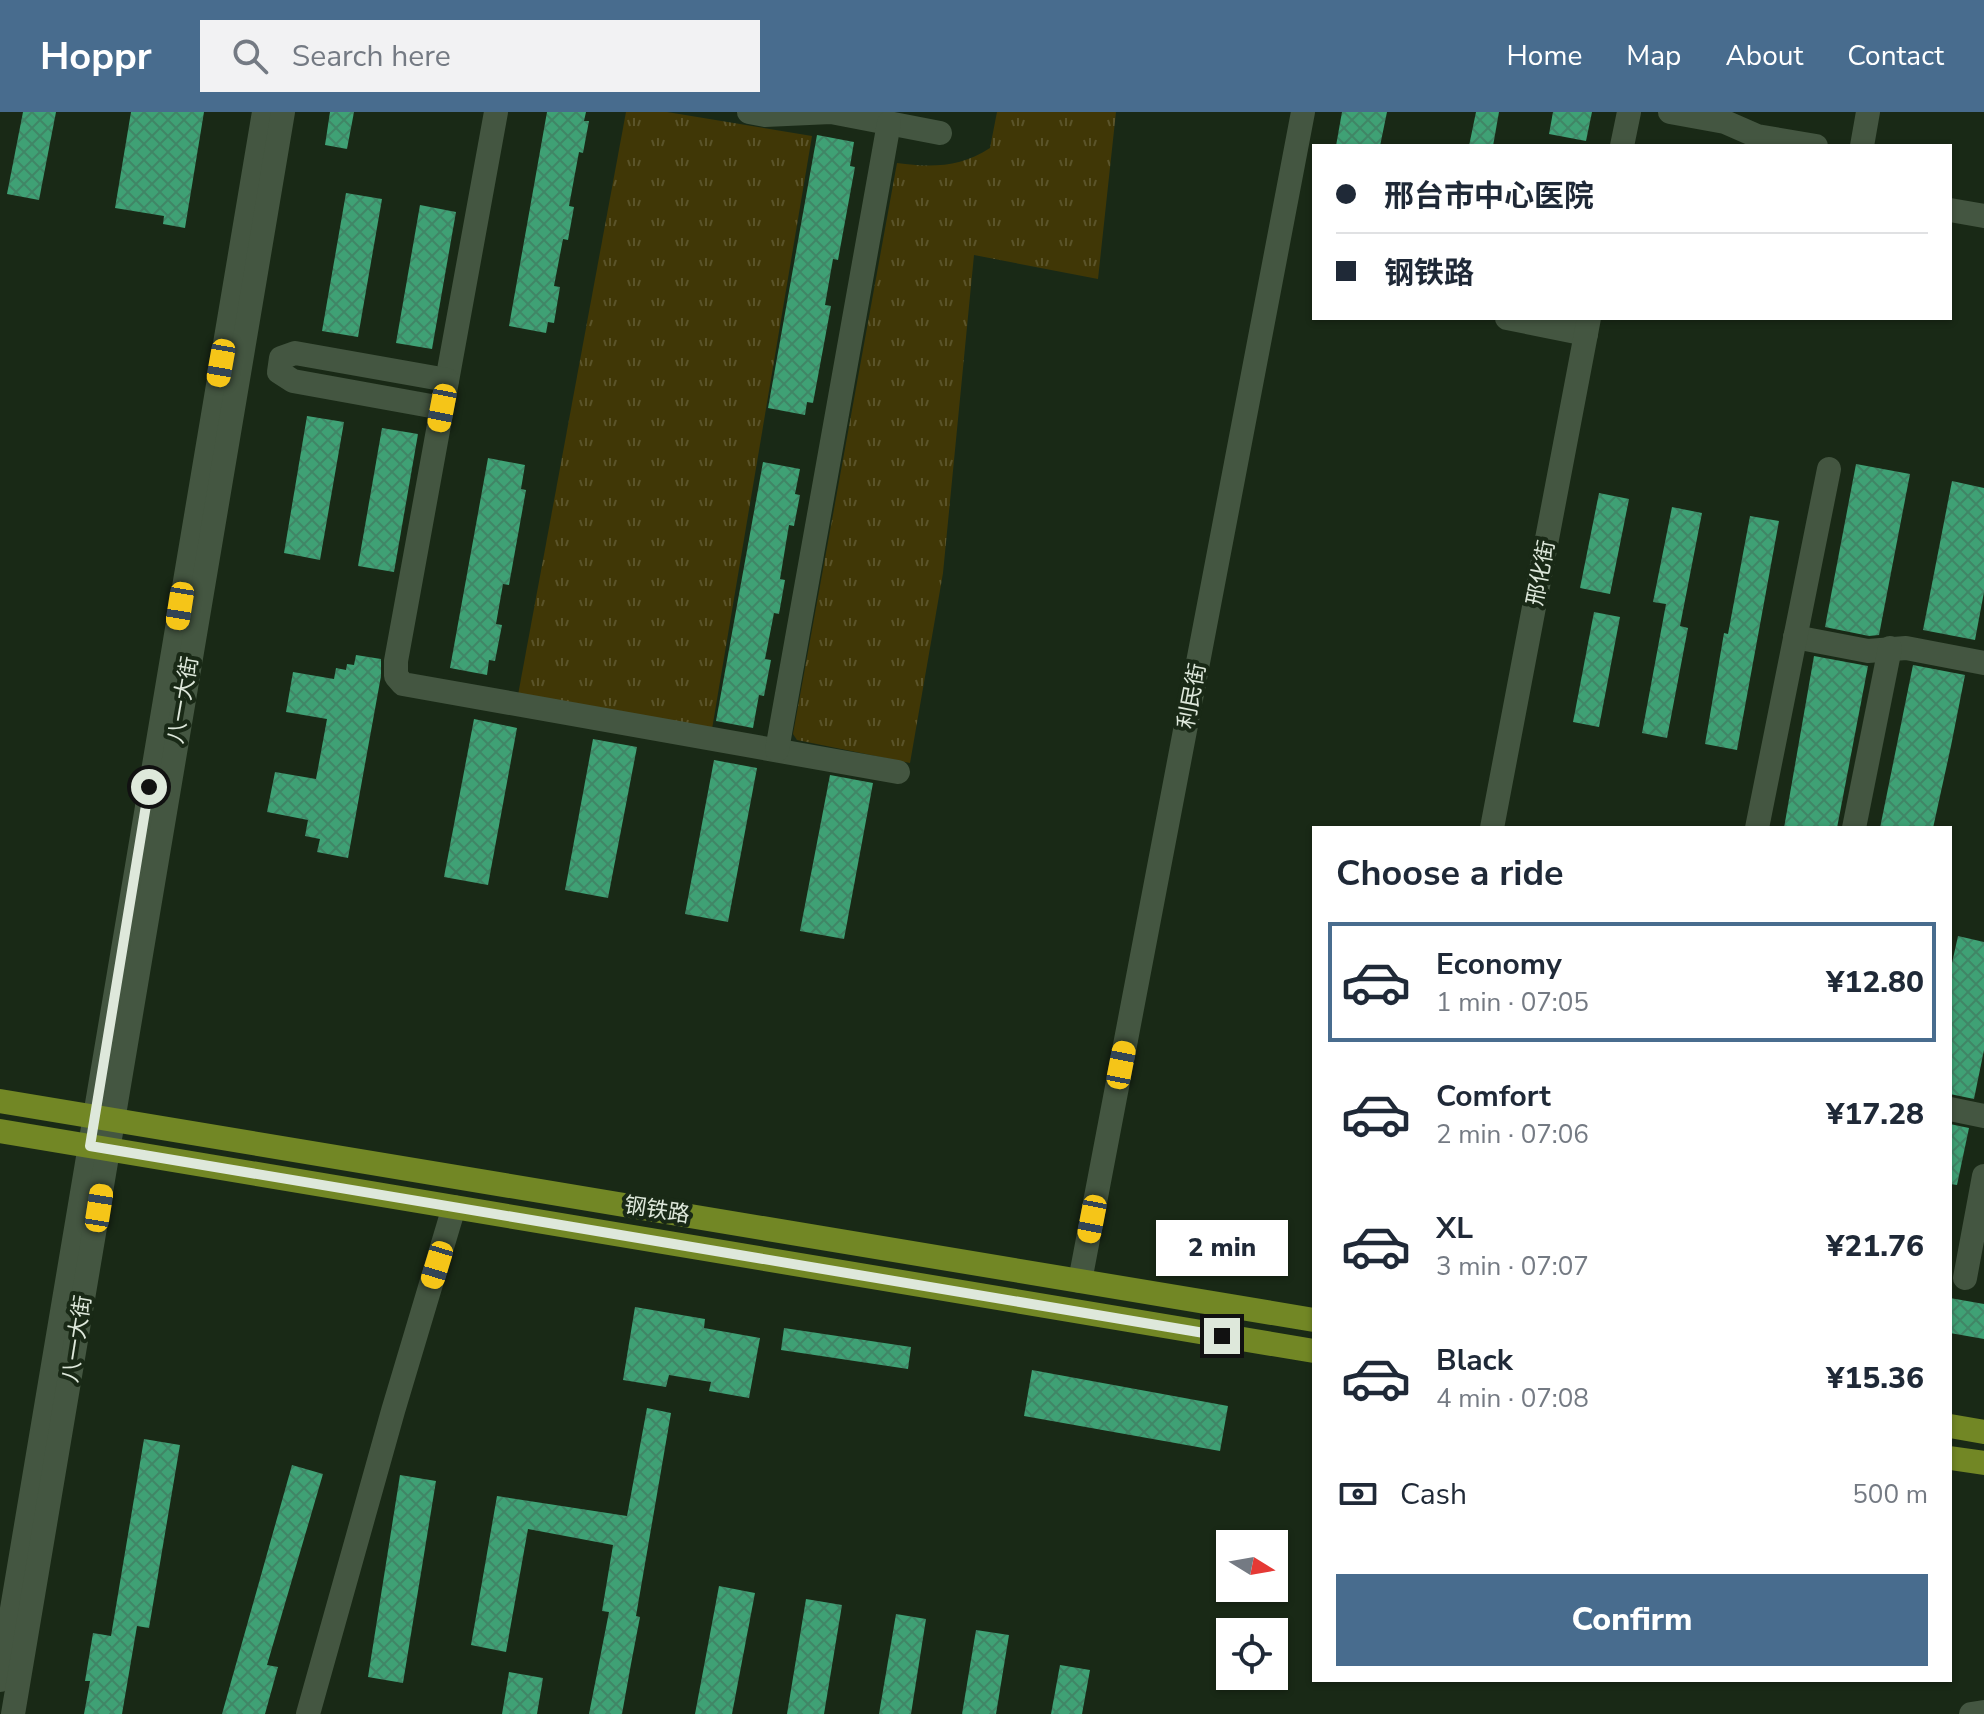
<!DOCTYPE html>
<html lang="en">
<head>
<meta charset="utf-8">
<style>
  :root { --surface:#fff; --page:#f2f2f3; --text:#1f2937; --muted:#747a83; --line:#e0e1e3; --accent:#486c8e }
  body { margin:0; font-family:"Nunito Sans","Noto Sans SC",sans-serif; background:var(--page); color:var(--text); height:100vh; display:flex; flex-direction:column; font-size:30px; white-space:nowrap }
  * { box-sizing:border-box; margin:0 }
  p { font-size:26px; color:var(--muted) }
  .icon { flex:none; width:44px; height:44px; fill:none; stroke:currentColor; stroke-width:2; stroke-linecap:round; stroke-linejoin:round }
  .map { position:relative; flex:1; overflow:hidden }
  .side { position:absolute; left:1312px; top:714px; width:640px; height:856px; display:flex; flex-direction:column; background:var(--surface); border-radius:0px; box-shadow:0 2px 6px #0004 }
  .side>* { flex:none }
  .banner { position:absolute; left:1312px; top:32px; width:640px; height:176px; border-radius:0px; box-shadow:0 2px 6px #0004; display:grid; align-content:center; height:176px; padding:0 24px; background:var(--surface) }
  .needle { width:52px; rotate:101deg }
  .controls { position:absolute; left:1216px; top:1418px; display:grid; gap:16px }
  .controls a { display:grid; place-items:center; width:72px; height:72px; border-radius:0px; background:var(--surface); box-shadow:0 2px 6px #0004; font-size:40px }
  .end { position:absolute; width:36px; height:36px; margin:-18px; border:10px solid #dee8db; background:#111; box-shadow:0 0 0 4px #111 }
  .from { border-radius:50% }
  .bubble { position:absolute; height:56px; border-radius:0px; background:var(--surface); box-shadow:0 2px 6px #0004; font-size:26px; font-weight:800; line-height:56px; text-align:center }
  .car { position:absolute; width:24px; height:48px; margin:-24px -12px; border-radius:10px; box-shadow:0 0 6px 2px #0007; background:linear-gradient(#f5c518 24%,#345 0 40%,#f5c518 0 76%,#345 0 86%,#f5c518 0) }
  .banner b { display:flex; align-items:center; gap:28px; height:76px; font-size:30px }
  .banner b+b { border-top:2px solid var(--line) }
  .banner i { width:20px; height:20px; background:var(--text) }
  ul { padding:0; list-style:none }
  li { display:flex; align-items:center; gap:24px; height:120px; margin:0 16px 12px; padding:0 8px; border:4px solid transparent; border-radius:0px }
  li div { flex:1 }
  li b { display:block; font-size:30px }
  li em { font-style:normal; font-weight:800 }
  li.current { border-color:var(--accent) }
  li>.icon { width:72px; height:72px; stroke-width:1.5 }
  h2 { padding:0 24px; font-size:36px; line-height:96px }
  .pay { display:flex; align-items:center; gap:20px; height:88px; padding:0 24px; font-size:30px }
  .pay p { margin-inline-start:auto }
  .button { display:flex; gap:16px; margin-top:auto; padding:16px 24px }
  .button a { flex:1; height:92px; border-radius:0px; background:var(--accent); color:#fff; font-size:32px; font-weight:800; line-height:92px; text-align:center }
  header { display:flex; align-items:center; gap:48px; box-sizing:border-box; height:112px; padding:0 40px; background:var(--accent); color:#fff }
  header strong { font-size:38px }
  nav { display:flex; gap:44px; margin-inline-start:auto; font-size:28px }
  .search { width:560px; height:72px; background:var(--page); display:flex; align-items:center; gap:20px; box-sizing:border-box; padding:0 28px; border-radius:0px; color:var(--muted); font-size:30px }
  .map>svg:first-child { display:block }
  .grass { fill:url(#grass-tufts) }
  .building { fill:url(#building-cross-hatch) }
  .lines { fill:none; stroke-linecap:round; stroke-linejoin:round }
  .minor { stroke:#445641; stroke-width:24 }
  .major { stroke:#728725; stroke-width:24 }
  .route { stroke:#dee8db; stroke-width:10 }
  .labels { text-anchor:middle; dominant-baseline:central; stroke-width:8; stroke-linejoin:round; paint-order:stroke }
  .street-label { font-size:22px; fill:#dee8db; stroke:#192916 }
</style>
</head>
<body>
<header>
<strong>Hoppr</strong>
<div class="search"><svg class="icon" aria-label="search" viewBox="0 0 24 24"><circle cx="10" cy="10" r="6"/><path d="M15 15l6 6"/></svg>Search here</div>
<nav><a>Home</a><a>Map</a><a>About</a><a>Contact</a></nav>
</header>
<div class="map">
<svg width="1984" height="1602" viewBox="0 0 1984 1602">
  <defs>
    <pattern id="grass-tufts" width="24" height="20" patternUnits="userSpaceOnUse" patternTransform="scale(2)"><rect width="24" height="20" fill="#403706"/><path d="M3 7l-1-3M5 7V3M7 7l1-3M15 17l-1-3M17 17v-4M19 17l1-3" fill="none" stroke="#5b542a"/></pattern>
    <pattern id="building-cross-hatch" width="8" height="8" patternUnits="userSpaceOnUse" patternTransform="scale(2)"><rect width="8" height="8" fill="#3fa175"/><path d="M0 0l8 8M0 8l8-8" fill="none" stroke="#408666"/></pattern>
  </defs>
  <rect width="100%" height="100%" fill="#192916"/>
  <g class="grass">
    <path d="M626,0H667L812,24L712,617L518,583Z"/>
    <path d="M997,0H1116L1098,167L974,143L943,461L910,651L797,628L793,622L897,51C932,56 961,55 990,36Z"/>
  </g>
  <g class="building">
    <path d="M23,0H56L39,88L7,82Z"/>
    <path d="M131,0H204L185,116L163,112L164,104L115,96Z"/>
    <path d="M330,0H354L347,37L325,33Z"/>
    <path d="M547,0H586L584,9H589L583,41L579,40L569,94L574,95L568,128L563,127L554,174L560,175L554,211L548,210L546,221L509,214Z"/>
    <path d="M1342,0H1387L1380,34H1336Z"/>
    <path d="M1476,0H1499L1493,34H1469Z"/>
    <path d="M1553,0H1592L1586,29L1549,22Z"/>
    <path d="M817,23L854,30L850,54L855,55L838,148L833,147L825,193L831,194L813,291L807,290L805,303L768,296Z"/>
    <path d="M346,81L382,87L358,225L322,219Z"/>
    <path d="M420,93L456,100L432,237L396,231Z"/>
    <path d="M307,304L344,310L320,448L284,441Z"/>
    <path d="M382,316L418,322L394,460L358,454Z"/>
    <path d="M488,346L525,353L521,377L526,378L509,473L503,472L496,512L502,513L495,549L489,548L487,563L450,556Z"/>
    <path d="M763,350L800,357L795,382L800,383L794,414L789,413L780,467L785,468L779,502L774,501L765,547L771,548L764,584L759,583L753,616L716,609Z"/>
    <path d="M1856,352L1910,362L1879,523L1869,524L1825,515Z"/>
    <path d="M1952,369L1984,376V480L1975,528L1923,518Z"/>
    <path d="M1599,381L1629,387L1610,482L1580,476Z"/>
    <path d="M1672,395L1702,401L1680,514L1688,516L1667,626L1642,621L1666,492L1653,490Z"/>
    <path d="M1750,404L1779,409L1737,638L1705,632L1724,521L1728,522Z"/>
    <path d="M1594,500L1620,505L1599,615L1573,610Z"/>
    <path d="M356,543L381,547V564L348,746L317,740L320,727L305,724L308,708L267,700L275,660L316,667L327,607L286,600L293,560L334,567L336,556L346,558L347,552L354,553Z"/>
    <path d="M1814,544L1868,554L1837,716H1784Z"/>
    <path d="M1913,553L1965,563L1951,634L1933,716H1880Z"/>
    <path d="M474,607L517,616L488,773L444,765Z"/>
    <path d="M593,627L637,635L608,786L565,778Z"/>
    <path d="M714,648L757,656L728,810L685,802Z"/>
    <path d="M830,663L873,671L844,827L800,819Z"/>
    <path d="M1958,824L1984,830V938L1974,987L1950,982V850L1952,851Z"/>
    <path d="M1950,1012L1969,1016L1957,1073L1950,1072Z"/>
    <path d="M1950,1186L1984,1192V1227L1950,1221Z"/>
    <path d="M635,1195L705,1207L704,1216L760,1226L749,1286L709,1279L711,1270L669,1263L666,1275L623,1268Z"/>
    <path d="M784,1216L911,1235L908,1257L781,1238Z"/>
    <path d="M1032,1258L1228,1294L1220,1339L1024,1304Z"/>
    <path d="M647,1296L671,1301L636,1504L640,1505L631,1552L622,1602H589L609,1500L602,1499L613,1433L528,1417L506,1540L471,1533L497,1384L627,1404Z"/>
    <path d="M144,1327L180,1333L149,1516L137,1514L122,1602H84L90,1569H85L93,1521L111,1524Z"/>
    <path d="M292,1353L323,1362L267,1553L278,1555L265,1602H222Z"/>
    <path d="M400,1363L436,1369L403,1571L368,1565Z"/>
    <path d="M719,1474L755,1481L732,1602H695Z"/>
    <path d="M806,1487L842,1493L824,1602H787Z"/>
    <path d="M896,1502L926,1507L911,1602H879Z"/>
    <path d="M976,1518L1009,1523L996,1602H962Z"/>
    <path d="M1060,1553L1090,1558L1082,1602H1051Z"/>
    <path d="M509,1560L543,1566L537,1602H502Z"/>
  </g>
  <g class="lines">
    <g class="minor">
      <path d="M496,0L396,549V564L403,572L898,660"/>
      <path d="M749,0L765,3L831,0L940,21"/>
      <path d="M1670,0L1725,10L1757,24L1816,34"/>
      <path d="M1622,34L1629,0"/>
      <path d="M1862,34L1868,0"/>
      <path d="M1950,98L1984,104"/>
      <path d="M1507,206L1586,222"/>
      <path d="M442,296L293,269L279,260L281,246L295,241L447,268"/>
      <path d="M1795,525L1868,539L1906,536L1984,551"/>
      <path d="M777,638L889,11"/>
      <path d="M1492,716L1589,206"/>
      <path d="M1757,716L1829,357"/>
      <path d="M1854,716L1890,536"/>
      <path d="M1950,997L1984,1004"/>
      <path d="M1965,1166L1984,1064"/>
      <path d="M1080,1169L1303,0"/>
      <path d="M0,1568L264,0"/>
      <path d="M13,1602L283,0"/>
      <path d="M308,1602L393,1299L454,1095"/>
      <path d="M1971,1602L1984,1600"/>
    </g>
    <g class="major">
      <path d="M0,989L1314,1208"/>
      <path d="M0,1019L1314,1239"/>
      <path d="M1950,1314L1984,1320"/>
      <path d="M1950,1346L1984,1351"/>
    </g>
  </g>
  <g class="lines">
    <path class="route" d="M149,675L90,1034L1222,1224"/>
  </g>
  <g class="labels">
    <g class="street-label">
      <text transform="translate(1541 461) rotate(-79)">邢化街</text>
      <text transform="translate(1192 584) rotate(-79)">利民街</text>
      <text transform="translate(183 588) rotate(-80)">八一大街</text>
      <text transform="translate(657 1098) rotate(9)">钢铁路</text>
      <text transform="translate(77 1227) rotate(-81)">八一大街</text>
    </g>
  </g>
</svg>
<div class="controls">
<a><svg class="needle" viewBox="-14 -14 28 28"><path d="M0-13l5 13h-10z" fill="#e53935"/><path d="M0 13l5-13h-10z" fill="#747a83"/></svg></a>
<a><svg class="icon" aria-label="locate" viewBox="0 0 24 24"><circle cx="12" cy="12" r="6"/><path d="M12 2v4M12 18v4M2 12h4M18 12h4"/></svg></a>
</div>
<i class="end from" style="left:149px;top:675px"></i>
<i class="end" style="left:1222px;top:1224px"></i>
<div class="bubble" style="left:1156px;top:1108px;width:132px">2 min</div>
<i class="car" style="left:221px;top:251px;rotate:190deg"></i>
<i class="car" style="left:442px;top:296px;rotate:191deg"></i>
<i class="car" style="left:180px;top:494px;rotate:189deg"></i>
<i class="car" style="left:1121px;top:953px;rotate:11deg"></i>
<i class="car" style="left:99px;top:1096px;rotate:9deg"></i>
<i class="car" style="left:1092px;top:1107px;rotate:191deg"></i>
<i class="car" style="left:437px;top:1153px;rotate:197deg"></i>
<div class="banner">
<b><i class="from"></i>邢台市中心医院</b>
<b><i></i>钢铁路</b>
</div>
<section class="side">
<h2>Choose a ride</h2>
<ul>
<li class="current"><svg class="icon" aria-label="car" viewBox="0 0 24 24"><path d="M5 17H2v-5l4-1 3-4h7l3 4 3 1v5h-3M9 17h6M6 11h13"/><circle cx="7" cy="17" r="2"/><circle cx="17" cy="17" r="2"/></svg><div><b>Economy</b><p>1 min · 07:05</p></div><em>¥12.80</em></li>
<li><svg class="icon" aria-label="car" viewBox="0 0 24 24"><path d="M5 17H2v-5l4-1 3-4h7l3 4 3 1v5h-3M9 17h6M6 11h13"/><circle cx="7" cy="17" r="2"/><circle cx="17" cy="17" r="2"/></svg><div><b>Comfort</b><p>2 min · 07:06</p></div><em>¥17.28</em></li>
<li><svg class="icon" aria-label="car" viewBox="0 0 24 24"><path d="M5 17H2v-5l4-1 3-4h7l3 4 3 1v5h-3M9 17h6M6 11h13"/><circle cx="7" cy="17" r="2"/><circle cx="17" cy="17" r="2"/></svg><div><b>XL</b><p>3 min · 07:07</p></div><em>¥21.76</em></li>
<li><svg class="icon" aria-label="car" viewBox="0 0 24 24"><path d="M5 17H2v-5l4-1 3-4h7l3 4 3 1v5h-3M9 17h6M6 11h13"/><circle cx="7" cy="17" r="2"/><circle cx="17" cy="17" r="2"/></svg><div><b>Black</b><p>4 min · 07:08</p></div><em>¥15.36</em></li>
</ul>
<div class="pay"><svg class="icon" aria-label="cash" viewBox="0 0 24 24"><path d="M3 7h18v10H3z"/><circle cx="12" cy="12" r="2"/></svg>Cash<p>500 m</p></div>
<div class="button"><a>Confirm</a></div>
</section>
</div>
</body>
</html>
